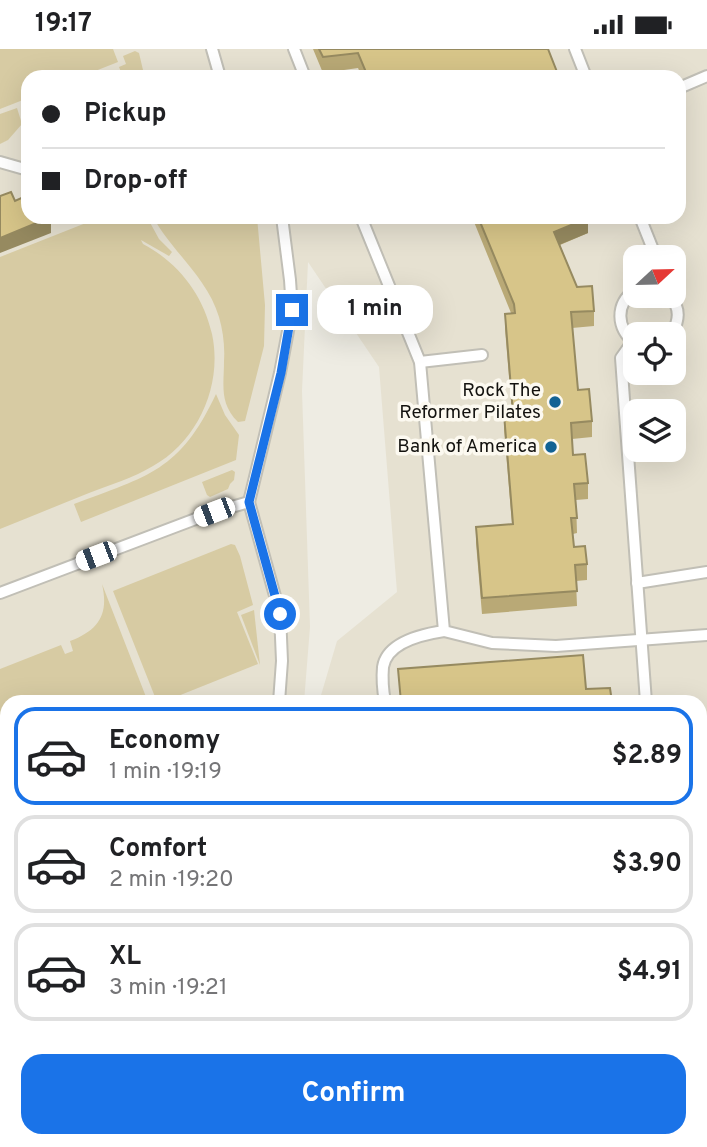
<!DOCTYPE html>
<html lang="en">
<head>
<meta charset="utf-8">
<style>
  :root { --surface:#fff; --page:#f6f6f6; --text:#202124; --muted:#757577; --line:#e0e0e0; --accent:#1a73e8 }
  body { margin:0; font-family:Overpass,sans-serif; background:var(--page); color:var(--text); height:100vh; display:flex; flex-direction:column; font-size:26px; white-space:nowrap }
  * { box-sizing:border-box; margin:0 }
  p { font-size:23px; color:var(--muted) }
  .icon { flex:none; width:38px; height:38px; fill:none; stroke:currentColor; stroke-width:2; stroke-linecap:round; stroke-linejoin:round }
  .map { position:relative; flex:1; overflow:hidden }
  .drawer { position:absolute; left:0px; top:646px; width:707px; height:453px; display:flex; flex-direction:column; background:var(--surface); border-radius:21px 21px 0 0; box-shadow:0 7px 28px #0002 }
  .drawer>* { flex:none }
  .banner { position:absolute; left:21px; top:21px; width:665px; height:154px; border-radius:21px; box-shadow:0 7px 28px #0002; display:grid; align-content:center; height:154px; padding:0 21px; background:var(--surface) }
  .needle { width:46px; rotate:68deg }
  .fabs { position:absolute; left:623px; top:196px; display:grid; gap:14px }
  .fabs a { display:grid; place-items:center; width:63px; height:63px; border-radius:14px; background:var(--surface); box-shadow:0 7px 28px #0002; font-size:35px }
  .end { position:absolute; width:32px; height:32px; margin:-16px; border:9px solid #1a73e8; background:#fff; box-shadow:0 0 0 4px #fff }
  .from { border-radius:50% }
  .bubble { position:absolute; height:49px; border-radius:21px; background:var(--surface); box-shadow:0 7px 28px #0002; font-size:23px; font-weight:700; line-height:49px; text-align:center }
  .car { position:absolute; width:21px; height:42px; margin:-21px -10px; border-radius:9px; box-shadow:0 0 5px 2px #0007; background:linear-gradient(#fff 24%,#345 0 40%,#fff 0 76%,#345 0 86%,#fff 0) }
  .banner b { display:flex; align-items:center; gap:24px; height:66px; font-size:26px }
  .banner b+b { border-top:2px solid var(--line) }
  .banner i { width:18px; height:18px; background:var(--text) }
  ul { padding:12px 0 0; list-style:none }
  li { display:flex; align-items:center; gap:21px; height:98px; margin:0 14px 10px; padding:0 7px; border:4px solid var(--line); border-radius:21px }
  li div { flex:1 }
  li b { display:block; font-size:26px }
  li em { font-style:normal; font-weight:700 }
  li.on { border-color:var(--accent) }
  li>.icon { width:63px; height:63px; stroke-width:1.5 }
  .cta { display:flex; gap:14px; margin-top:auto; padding:14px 21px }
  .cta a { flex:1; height:80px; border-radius:21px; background:var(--accent); color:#fff; font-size:28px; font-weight:700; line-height:80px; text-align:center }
  .status { display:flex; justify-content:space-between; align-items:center; height:49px; padding:0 35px; background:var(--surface); direction:ltr }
  .status svg { height:19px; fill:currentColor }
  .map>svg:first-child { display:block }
  .built { fill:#e6e1d1; fill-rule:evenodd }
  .green { fill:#d7cba3 }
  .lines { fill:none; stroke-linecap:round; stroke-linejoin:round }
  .service-casing { stroke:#c1bfb6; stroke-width:14 }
  .service { stroke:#fff; stroke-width:10 }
  .wall { fill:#b9a976 }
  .shaded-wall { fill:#968a60 }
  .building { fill:#d7c589; stroke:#968a60; stroke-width:2 }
  .route { stroke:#1a73e8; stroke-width:9 }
  .poi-dot { fill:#126294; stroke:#fcf9f0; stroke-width:2.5 }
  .labels { text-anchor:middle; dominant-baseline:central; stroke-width:7; stroke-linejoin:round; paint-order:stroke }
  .poi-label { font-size:19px; fill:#13120f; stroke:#fcf9f0; text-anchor:end }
</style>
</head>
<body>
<div class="status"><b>19:17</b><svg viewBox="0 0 49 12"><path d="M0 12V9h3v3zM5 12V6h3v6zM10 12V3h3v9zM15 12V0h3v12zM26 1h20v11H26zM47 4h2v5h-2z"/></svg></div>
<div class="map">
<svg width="707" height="1098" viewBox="0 0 707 1098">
  <rect width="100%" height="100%" fill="#eeece3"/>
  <path class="built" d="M0,0H707V1098H0ZM28,28H679V168H28ZM635,208H674V247H635ZM308,213L379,318L397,543L337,592L319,653H700V1092H7V653H304L310,578L302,342ZM635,285H674V324H635ZM635,362H674V401H635Z"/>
  <g class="green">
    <path d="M0,0H113L118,13L80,28H28V49L0,60Z"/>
    <path d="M135,2L139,4L143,21L136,28H123L119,18L126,15L123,7Z"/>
    <path d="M17,59L22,75L8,91L0,95V65Z"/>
    <path d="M101,168H147L159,190L172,203L169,207L141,191L143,195C179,214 203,246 212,285C223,336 198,392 153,417C133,429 110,436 89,444C59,456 30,468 0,480V208Z"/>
    <path d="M153,168H257L265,256L264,297L245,372L238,373C219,354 224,336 224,312C225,297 223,282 219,268C207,228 173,204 153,168Z"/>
    <path d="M216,345L225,366L239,386L236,411L81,473L74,455C148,427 180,422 216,345Z"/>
    <path d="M232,421L235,423L234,431L230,435L228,440L210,448L207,446L202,433Z"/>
    <path d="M231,495L235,496L240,507L253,556L237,563L258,615L163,653H157L113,542Z"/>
    <path d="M102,535L148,653H7V1092H50L38,1098H0V620L61,596L65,605L73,602L70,592C99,581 109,565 102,535Z"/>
    <path d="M254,561L260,616L241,566Z"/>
  </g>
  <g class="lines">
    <defs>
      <g id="service">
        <path d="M212,0L220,28"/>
        <path d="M294,0L305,28"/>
        <path d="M575,0L586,28"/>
        <path d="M679,39L707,27"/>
        <path d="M0,113L28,121"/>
        <path d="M361,168L420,313L444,582L492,594L556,597L707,586"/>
        <path d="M640,168L656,208"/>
        <path d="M635,241C615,255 616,279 635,294"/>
        <path d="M670,247C681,260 679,271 672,285"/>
        <path d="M633,292L621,309L646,653"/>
        <path d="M420,313L482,306"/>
        <path d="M637,534L707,523"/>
        <path d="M0,544L214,463L249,453"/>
        <path d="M279,653L282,612L280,565L249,453L280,324L292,261L290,231L282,168"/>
        <path d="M385,653C383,642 382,629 383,618C387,593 424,585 444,582"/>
        <path d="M303,1092V1098"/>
        <path d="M398,1092L400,1098"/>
        <path d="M682,1092L684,1098"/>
      </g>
    </defs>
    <use href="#service" class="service-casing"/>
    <use href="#service" class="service"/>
  </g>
  <g class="wall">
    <path d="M313,0H549V4L559,28H362L358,19L323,24Z"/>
    <path d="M472,168H588V184L560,196L577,238L594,262V277L572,279L578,341L592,372V388L572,390L573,406L588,434V450L576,451L577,484L573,485L574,498L587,515V531L576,532L577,557L482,565L476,494V478L512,475L504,380V365L512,364L505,280V265L511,264Z"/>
    <path d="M522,1092H594V1096L522,1098Z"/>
  </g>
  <g class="shaded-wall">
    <path d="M51,168V184L0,204V189Z"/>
    <path d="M588,169V184L554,198V183Z"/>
  </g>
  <g class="building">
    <path d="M319,0H548L559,28H368L358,4L323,8Z"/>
    <path d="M11,143L15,152L28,146V168H51L0,189V147Z"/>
    <path d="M478,168L588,169L554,183L577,238L592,237L594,262L571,263L578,341L589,340L592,372L571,374L573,406L585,405L588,434L574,435L577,469H571L574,498L585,497L587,515L575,516L577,542L482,549L476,478L513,475L504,365L513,364L505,265L515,264L514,255Z"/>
    <path d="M583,606L586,640L610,639L612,653H401L398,620Z"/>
    <path d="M80,1092H113L116,1098H65Z"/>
  </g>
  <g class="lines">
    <path class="route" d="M280,565L249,453L281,324L292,261"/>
  </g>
  <g class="poi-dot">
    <circle cx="555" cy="353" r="7"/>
    <circle cx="551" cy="398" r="7"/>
  </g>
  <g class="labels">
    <g class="poi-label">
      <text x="541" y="342">Rock The<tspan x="541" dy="22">Reformer Pilates</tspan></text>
      <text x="537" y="398">Bank of America</text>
    </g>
  </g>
</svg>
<div class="fabs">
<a><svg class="needle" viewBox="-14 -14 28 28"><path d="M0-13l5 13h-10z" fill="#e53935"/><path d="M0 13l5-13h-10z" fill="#757577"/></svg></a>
<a><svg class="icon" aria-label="locate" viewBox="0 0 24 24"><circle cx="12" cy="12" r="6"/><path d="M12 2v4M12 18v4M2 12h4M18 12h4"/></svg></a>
<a><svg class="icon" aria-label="layers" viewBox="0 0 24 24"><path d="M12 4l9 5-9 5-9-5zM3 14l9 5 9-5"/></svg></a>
</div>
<i class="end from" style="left:280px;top:565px"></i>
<i class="end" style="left:292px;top:261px"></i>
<div class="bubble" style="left:317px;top:236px;width:116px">1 min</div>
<i class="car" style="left:214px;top:463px;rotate:249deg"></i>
<i class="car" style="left:96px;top:507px;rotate:249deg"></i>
<div class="banner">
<b><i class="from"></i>Pickup</b>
<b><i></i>Drop-off</b>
</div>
<section class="drawer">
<ul>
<li class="on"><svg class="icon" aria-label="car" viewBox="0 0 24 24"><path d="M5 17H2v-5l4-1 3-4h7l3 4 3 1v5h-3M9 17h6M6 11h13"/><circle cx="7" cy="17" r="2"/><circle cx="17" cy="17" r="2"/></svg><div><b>Economy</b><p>1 min · 19:19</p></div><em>$2.89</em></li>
<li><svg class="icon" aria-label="car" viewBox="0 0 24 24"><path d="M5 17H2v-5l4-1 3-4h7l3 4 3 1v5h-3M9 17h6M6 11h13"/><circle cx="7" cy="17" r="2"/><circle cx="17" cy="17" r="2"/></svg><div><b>Comfort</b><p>2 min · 19:20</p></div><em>$3.90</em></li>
<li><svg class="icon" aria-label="car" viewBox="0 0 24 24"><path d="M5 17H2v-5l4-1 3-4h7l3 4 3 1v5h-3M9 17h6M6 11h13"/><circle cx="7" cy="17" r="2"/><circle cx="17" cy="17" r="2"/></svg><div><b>XL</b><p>3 min · 19:21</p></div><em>$4.91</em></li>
</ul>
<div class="cta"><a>Confirm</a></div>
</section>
</div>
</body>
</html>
